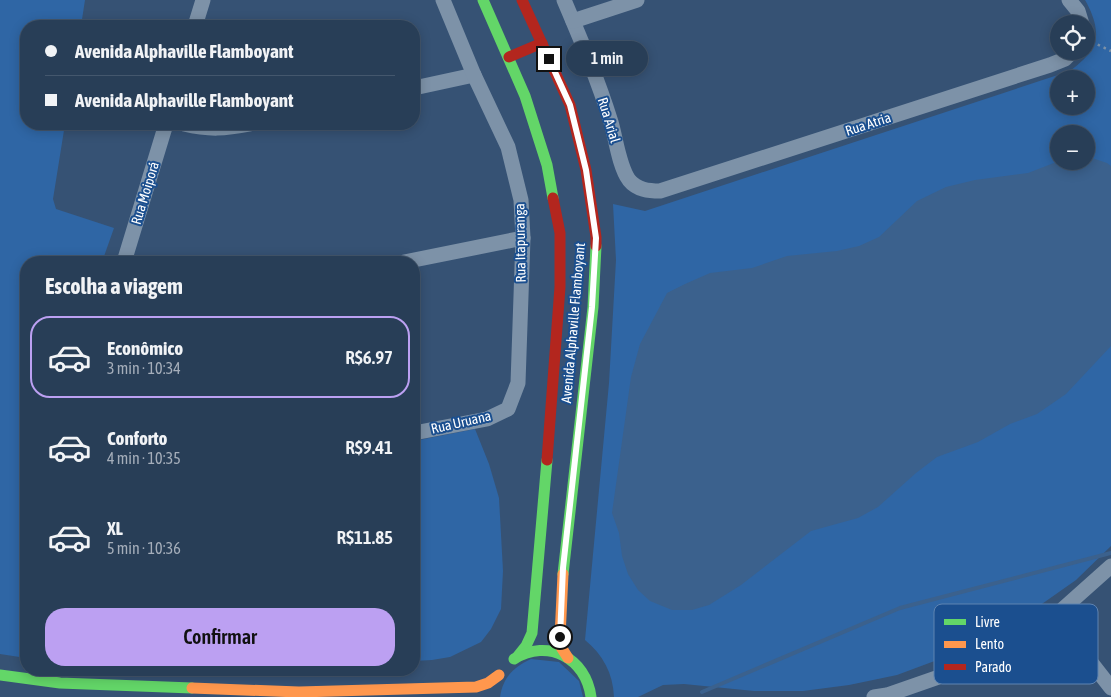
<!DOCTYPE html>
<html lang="pt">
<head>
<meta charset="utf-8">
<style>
  :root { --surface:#283e57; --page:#344961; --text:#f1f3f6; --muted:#a5aeba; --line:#44576d; --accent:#bca0f2 }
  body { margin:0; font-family:"Asap Condensed",sans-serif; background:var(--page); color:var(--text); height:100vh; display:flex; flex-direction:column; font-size:19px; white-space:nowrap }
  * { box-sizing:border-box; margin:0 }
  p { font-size:16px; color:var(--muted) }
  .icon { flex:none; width:28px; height:28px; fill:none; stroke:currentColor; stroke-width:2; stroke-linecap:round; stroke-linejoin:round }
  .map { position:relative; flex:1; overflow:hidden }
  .panel { position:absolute; left:20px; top:256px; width:400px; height:420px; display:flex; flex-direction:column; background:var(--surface); border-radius:20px; box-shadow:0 2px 12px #0003,0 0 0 1px var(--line) }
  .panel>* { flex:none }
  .top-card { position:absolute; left:20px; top:20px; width:400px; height:110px; border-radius:20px; box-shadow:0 2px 12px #0003,0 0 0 1px var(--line); display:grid; align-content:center; height:110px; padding:0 25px; background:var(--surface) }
  .buttons { position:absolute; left:1050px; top:15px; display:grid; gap:10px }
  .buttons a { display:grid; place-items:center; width:45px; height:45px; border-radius:50%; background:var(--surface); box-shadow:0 2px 12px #0003,0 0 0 1px var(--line); font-size:25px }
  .end { position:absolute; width:22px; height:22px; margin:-11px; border:6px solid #fff; background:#111; box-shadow:0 0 0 2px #111 }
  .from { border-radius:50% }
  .bubble { position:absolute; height:35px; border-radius:18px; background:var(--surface); box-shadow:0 2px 12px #0003,0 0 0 1px var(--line); font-size:16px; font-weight:600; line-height:35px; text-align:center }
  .top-card b { display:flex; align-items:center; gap:18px; height:48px; font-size:19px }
  .top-card b+b { border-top:1px solid var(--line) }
  .top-card i { width:12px; height:12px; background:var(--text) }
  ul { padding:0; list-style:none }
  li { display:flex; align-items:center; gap:15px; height:82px; margin:0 10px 8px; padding:0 15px; border:2px solid transparent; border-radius:20px }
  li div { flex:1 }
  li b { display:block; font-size:19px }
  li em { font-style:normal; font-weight:600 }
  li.selected { border-color:var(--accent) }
  li>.icon { width:45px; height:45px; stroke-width:1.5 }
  h2 { padding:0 25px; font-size:22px; line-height:60px }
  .cta { display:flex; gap:10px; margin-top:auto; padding:10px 25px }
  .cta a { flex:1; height:58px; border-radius:20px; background:var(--accent); color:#111; font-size:20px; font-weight:600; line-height:58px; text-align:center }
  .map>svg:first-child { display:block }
  .green { fill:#2f66a5; fill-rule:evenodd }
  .water { fill:#3b618d }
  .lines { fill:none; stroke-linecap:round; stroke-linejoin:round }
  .stream { stroke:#3b618d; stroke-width:4 }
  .path { stroke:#7d92a8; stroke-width:2.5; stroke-dasharray:2.5 4; stroke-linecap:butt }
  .street { stroke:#7d92a8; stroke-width:15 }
  .fast { stroke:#63d668; stroke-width:11 }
  .slow { stroke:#ff974d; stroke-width:11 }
  .jam { stroke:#b3261e; stroke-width:11 }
  .route { stroke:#fff; stroke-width:6 }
  .labels { text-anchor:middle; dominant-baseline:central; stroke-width:4; stroke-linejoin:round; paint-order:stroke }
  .street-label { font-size:14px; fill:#fff; stroke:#1b4f8f }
  .key { fill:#1b4f8f; stroke:#5f84b1; stroke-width:1 }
  .key-label { font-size:14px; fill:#fff }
</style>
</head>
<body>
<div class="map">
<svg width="1111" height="697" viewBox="0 0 1111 697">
  <rect width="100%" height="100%" fill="#365274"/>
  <g class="green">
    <path d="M0,0H85L81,26H26V124H65L53,199L56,209L114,228L102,262H26V658L0,654Z"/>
    <path d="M1085,0H1111V546L1076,580L1039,606L992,634L948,656L897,675L849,685L803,691H754L684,684L663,685L638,697H614C613,673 603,655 585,640L609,383L616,260L613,204L645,211L1070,71C1079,64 1090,55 1094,45C1100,31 1092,12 1085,0ZM1059,79H1086V106H1059ZM1059,134H1086V161H1059Z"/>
    <path d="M475,429L489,464L499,498L503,571L501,609L491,629L481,642L450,657L432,660L414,661V441Z"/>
    <path d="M531,659L559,662L579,681L583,697H500C503,677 514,667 531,659Z"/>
  </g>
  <path class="water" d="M1086,156L1107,163L1111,166V346L1066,394L1037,414L1010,424L978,442L937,457L916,473L878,507L858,518L811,531L741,585L709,605L692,610H672L650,601L638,590L628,574L622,556L619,533L612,513L631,377L640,344L667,293L685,284L710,273L752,268L787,256L837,251L859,246L879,237L917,201L946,187L975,180L1028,173L1059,161H1086Z"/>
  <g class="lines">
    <path class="stream" d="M702,692L900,608L1111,553"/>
    <path class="path" d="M1086,39L1111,51"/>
    <g class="street">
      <path d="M564,0C581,40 598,80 611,122C616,139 619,166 629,180C637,190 649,191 660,191L1050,65L1065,59L1073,51"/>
      <path d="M1069,0L1078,11L1082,24"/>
      <path d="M573,21L637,0"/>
      <path d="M195,26L203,0"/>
      <path d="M414,88L474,75"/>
      <path d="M184,124C209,130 225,129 250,124"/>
      <path d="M124,262L166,124"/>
      <path d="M404,262L523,238"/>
      <path d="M414,433L487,419L508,409L518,383L523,238L521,200L508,147L474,75L443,0"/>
      <path d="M1055,616L1111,688"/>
      <path d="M874,697L887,695L956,671L1055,616L1111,566"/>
    </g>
    <g class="fast">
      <path d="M483,0L525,96L547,165L553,198"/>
      <path d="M563,574L593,307L596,246"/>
      <path d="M518,656L526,646L532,633L547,460"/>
      <path d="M514,659C548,638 586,658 591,697"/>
      <path d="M0,675L60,683L192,688"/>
    </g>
    <g class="slow">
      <path d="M563,574L560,637L561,647L568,658"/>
      <path d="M192,688L299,692L476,687L488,683L499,675"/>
    </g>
    <g class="jam">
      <path d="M522,0L570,105L586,170L596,237V246"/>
      <path d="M509,57L542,43"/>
      <path d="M547,460L560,287V233L553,198"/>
    </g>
  </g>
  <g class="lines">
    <path class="route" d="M549,59L570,105L586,170L596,238L592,307L563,568L560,637"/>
  </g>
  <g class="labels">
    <g class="street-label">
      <text transform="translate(609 120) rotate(73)">Rua Arial</text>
      <text transform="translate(868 124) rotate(-18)">Rua Atria</text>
      <text transform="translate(145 193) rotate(-73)">Rua Moiporá</text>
      <text transform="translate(520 243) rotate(-91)">Rua Itapuranga</text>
      <text transform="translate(573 323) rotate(-85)">Avenida Alphaville Flamboyant</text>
      <text transform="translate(461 422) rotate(-13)">Rua Uruana</text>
    </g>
  </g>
  <rect x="934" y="604" width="164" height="80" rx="8" class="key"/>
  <rect x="944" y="619" width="22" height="6" fill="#63d668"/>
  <rect x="944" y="641" width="22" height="7" fill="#ff974d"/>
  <rect x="944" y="664" width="22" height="6" fill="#b3261e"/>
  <g class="key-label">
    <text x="975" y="627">Livre</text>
    <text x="975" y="649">Lento</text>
    <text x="975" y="672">Parado</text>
  </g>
</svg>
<div class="buttons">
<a><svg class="icon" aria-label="locate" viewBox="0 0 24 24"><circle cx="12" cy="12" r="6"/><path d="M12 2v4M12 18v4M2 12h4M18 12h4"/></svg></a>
<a>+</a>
<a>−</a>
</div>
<i class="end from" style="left:560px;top:637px"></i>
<i class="end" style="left:549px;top:59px"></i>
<div class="bubble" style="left:566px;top:41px;width:82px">1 min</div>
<div class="top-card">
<b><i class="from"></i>Avenida Alphaville Flamboyant</b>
<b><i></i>Avenida Alphaville Flamboyant</b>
</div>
<section class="panel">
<h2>Escolha a viagem</h2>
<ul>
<li class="selected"><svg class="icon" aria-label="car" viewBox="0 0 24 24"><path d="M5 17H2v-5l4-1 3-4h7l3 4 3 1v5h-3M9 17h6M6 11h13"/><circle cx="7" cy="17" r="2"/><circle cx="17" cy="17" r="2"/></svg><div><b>Econômico</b><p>3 min · 10:34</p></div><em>R$6.97</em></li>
<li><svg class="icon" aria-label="car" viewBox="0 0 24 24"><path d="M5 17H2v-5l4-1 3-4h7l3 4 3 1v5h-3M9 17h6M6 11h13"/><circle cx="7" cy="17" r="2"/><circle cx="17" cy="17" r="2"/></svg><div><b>Conforto</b><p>4 min · 10:35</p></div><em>R$9.41</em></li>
<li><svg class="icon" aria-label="car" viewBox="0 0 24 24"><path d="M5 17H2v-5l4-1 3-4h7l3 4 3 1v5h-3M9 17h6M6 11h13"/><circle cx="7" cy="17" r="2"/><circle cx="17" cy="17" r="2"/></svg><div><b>XL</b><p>5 min · 10:36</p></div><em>R$11.85</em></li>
</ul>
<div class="cta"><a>Confirmar</a></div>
</section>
</div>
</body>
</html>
